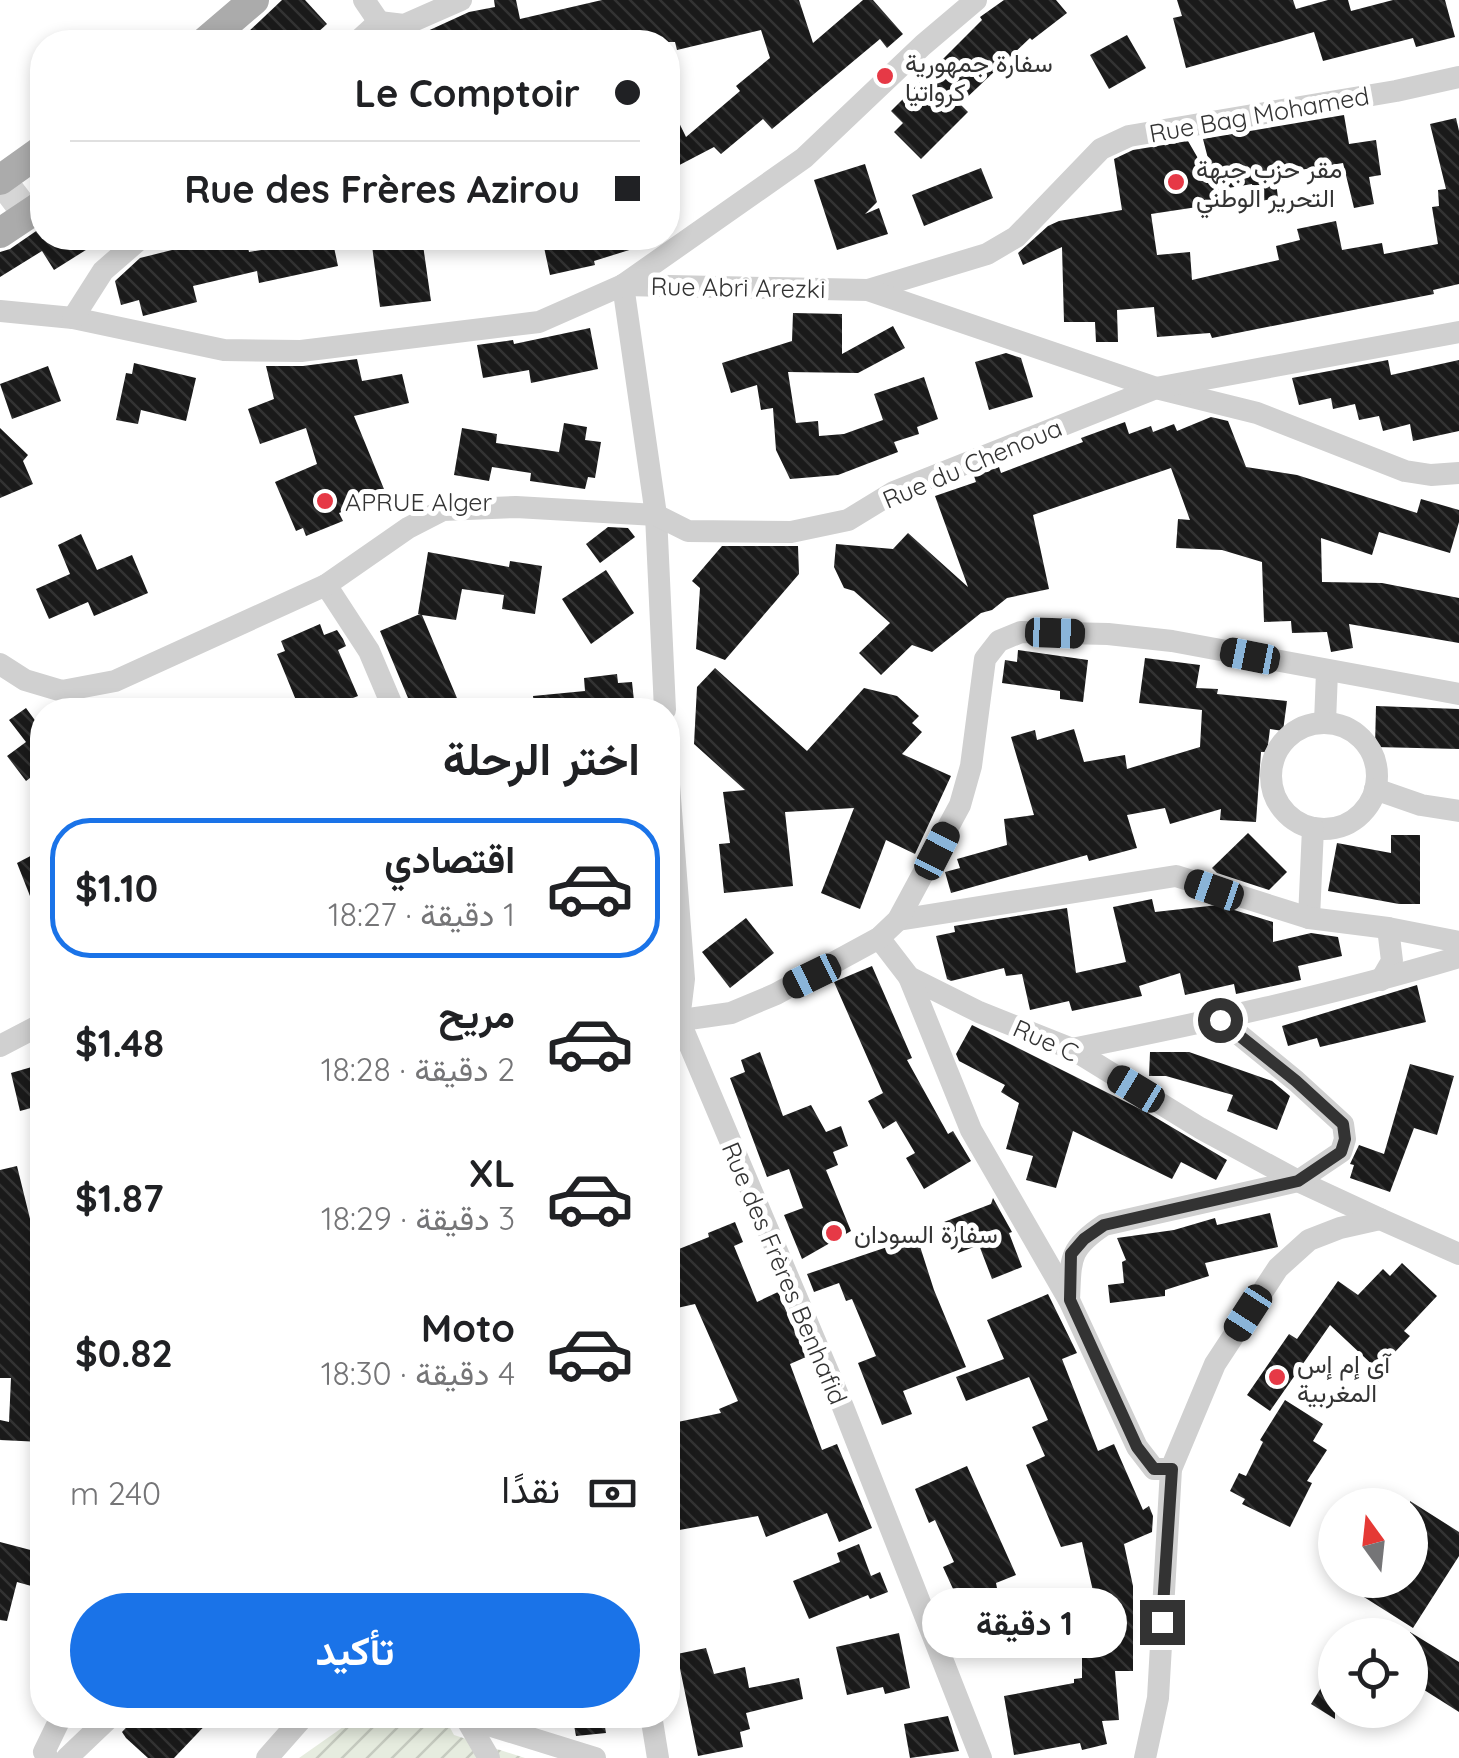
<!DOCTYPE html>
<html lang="ar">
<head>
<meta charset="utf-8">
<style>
  :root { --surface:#fff; --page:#f6f6f6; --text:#202124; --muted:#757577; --line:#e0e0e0; --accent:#1a73e8 }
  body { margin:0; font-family:Quicksand,Vazirmatn,sans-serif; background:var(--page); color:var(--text); direction:rtl; height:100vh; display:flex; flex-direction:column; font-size:38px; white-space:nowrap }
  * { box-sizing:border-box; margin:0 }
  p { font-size:32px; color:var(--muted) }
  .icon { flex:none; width:55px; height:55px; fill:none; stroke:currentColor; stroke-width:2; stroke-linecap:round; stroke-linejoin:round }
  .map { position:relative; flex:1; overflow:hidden; direction:ltr }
  .drawer { position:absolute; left:30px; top:698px; width:650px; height:1030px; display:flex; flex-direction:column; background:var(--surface); border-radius:40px; box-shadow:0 5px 15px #0003; direction:rtl }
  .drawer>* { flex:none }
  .banner { position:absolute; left:30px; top:30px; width:650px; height:220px; border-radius:40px; box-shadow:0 5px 15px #0003; direction:rtl; display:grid; align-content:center; height:220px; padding:0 40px; background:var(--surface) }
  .needle { width:65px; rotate:345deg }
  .fabs { position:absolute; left:1318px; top:1488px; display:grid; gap:20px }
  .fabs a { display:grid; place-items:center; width:110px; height:110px; border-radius:50%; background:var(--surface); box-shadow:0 5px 15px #0003; font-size:50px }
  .end { position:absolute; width:45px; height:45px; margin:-22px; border:12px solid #333; background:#fff; box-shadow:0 0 0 5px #fff }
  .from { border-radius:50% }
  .bubble { position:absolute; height:70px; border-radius:35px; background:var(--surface); box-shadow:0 5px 15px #0003; font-size:32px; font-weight:700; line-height:70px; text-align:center; direction:rtl }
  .car { position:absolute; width:30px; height:60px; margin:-30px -15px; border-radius:12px; box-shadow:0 0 8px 2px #0007; background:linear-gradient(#222 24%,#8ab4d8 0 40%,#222 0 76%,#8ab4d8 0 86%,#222 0) }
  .banner b { display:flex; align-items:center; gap:35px; height:95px; font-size:38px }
  .banner b+b { border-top:2px solid var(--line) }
  .banner i { width:25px; height:25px; background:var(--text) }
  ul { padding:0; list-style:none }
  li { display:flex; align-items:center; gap:30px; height:140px; margin:0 20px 15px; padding:0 20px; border:5px solid transparent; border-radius:40px }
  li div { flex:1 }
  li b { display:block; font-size:38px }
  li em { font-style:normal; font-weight:700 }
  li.on { border-color:var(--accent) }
  li>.icon { width:90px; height:90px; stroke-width:1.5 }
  h2 { padding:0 40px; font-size:45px; line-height:120px }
  .pay { display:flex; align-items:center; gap:25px; height:110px; padding:0 40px; font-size:38px }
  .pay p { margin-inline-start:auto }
  .cta { display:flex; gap:20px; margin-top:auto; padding:20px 40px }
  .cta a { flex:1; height:115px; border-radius:60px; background:var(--accent); color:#fff; font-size:40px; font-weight:700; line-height:115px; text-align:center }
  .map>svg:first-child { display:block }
  .garden { fill:url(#garden-furrows) }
  .building { fill:url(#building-back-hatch) }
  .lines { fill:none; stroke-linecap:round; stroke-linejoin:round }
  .major-tunnel { stroke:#d6d6d6; stroke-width:30; stroke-dasharray:30 15; stroke-linecap:butt }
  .minor { stroke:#d0d0d0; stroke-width:22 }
  .major { stroke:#ababab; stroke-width:30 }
  .route { stroke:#333; stroke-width:12 }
  .poi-dot { fill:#e63946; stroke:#fff; stroke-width:4 }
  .labels { text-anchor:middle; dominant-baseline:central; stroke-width:10; stroke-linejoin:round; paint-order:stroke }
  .poi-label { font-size:25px; fill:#333; stroke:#fff; text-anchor:start }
  .street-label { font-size:25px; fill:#333; stroke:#fff }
</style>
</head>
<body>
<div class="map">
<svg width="1459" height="1758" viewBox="0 0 1459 1758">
  <defs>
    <pattern id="garden-furrows" width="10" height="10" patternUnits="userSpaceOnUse" patternTransform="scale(2.5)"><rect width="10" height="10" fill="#e6ecdf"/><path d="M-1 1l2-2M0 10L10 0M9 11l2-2" fill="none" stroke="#c6cbc0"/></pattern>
    <pattern id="building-back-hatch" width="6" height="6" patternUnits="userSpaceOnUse" patternTransform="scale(2.5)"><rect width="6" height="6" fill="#1a1a1a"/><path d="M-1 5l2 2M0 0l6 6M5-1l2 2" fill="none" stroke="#333"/></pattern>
  </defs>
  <rect width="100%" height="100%" fill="#fff"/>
  <path class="garden" d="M352,1715H443L454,1735L525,1758H299L346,1725Z"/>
  <g class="building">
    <path d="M282,0H305L327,24L307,42H256L247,33Z"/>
    <path d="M494,0H516L520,19L602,0H799L813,43L863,0H873L903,34L887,48L880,39L772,129L763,119L721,154L714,147L668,171V100L686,137L740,91L736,86L770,58L761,30L677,50L675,42H614L612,36L585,42H388L393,39H410L469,12L495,7Z"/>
    <path d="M1004,0H1056L1067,13L1032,40L1030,38L960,104L968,112L921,159L894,132L903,123L891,111L982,20L980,17Z"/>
    <path d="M1177,0H1293L1296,9L1328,0H1348L1351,11L1393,0H1445L1455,37L1416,47L1413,38L1323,61L1314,32L1186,68L1173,18L1182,16Z"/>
    <path d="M1127,35L1146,68L1109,89L1090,55Z"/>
    <path d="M1344,115L1349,144L1376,140L1381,175L1369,177L1374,204L1354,208L1343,163L1275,174L1278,198L1255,202L1252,184L1216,190L1203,139Z"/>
    <path d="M1456,118L1459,131V284L1433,290L1434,294L1212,338L1210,333L1157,337L1154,307L1117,310L1118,342H1096L1095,322H1064L1062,247L1023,265L1018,253L1048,226L1059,221L1122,210L1114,159L1133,150L1188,141L1214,186L1217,204L1151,214L1157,255L1190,252L1192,280L1279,260L1276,246L1300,240L1297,229L1336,221L1342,250L1382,243L1384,254L1438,244L1432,207L1439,206L1438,190L1446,189L1430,124Z"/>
    <path d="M865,164L877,202L865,214L879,208L888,234L837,250L814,180Z"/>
    <path d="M981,168L993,198L924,226L912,195Z"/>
    <path d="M42,227V238H105L54,270L42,251L0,277V252L10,249Z"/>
    <path d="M199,238H246L249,252L332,238L338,266L259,283L257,271L193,286L197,302L143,316L139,300L121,305L115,281L140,258L200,243Z"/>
    <path d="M371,238H422L431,301L380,307Z"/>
    <path d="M542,238H655V242L594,261L595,265L550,275Z"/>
    <path d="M793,313L842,314V354L893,326L905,348L858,373L788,372L796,423L818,421L819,436L844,434L883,420L874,394L924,377L938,419L917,427L919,434L894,442L898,452L838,475L790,479L776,450L773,408L761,410L757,385L731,393L722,363L792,341Z"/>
    <path d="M590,328L598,369L531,383L529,370L483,378L477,345L513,340L514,344Z"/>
    <path d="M1006,353L1021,358L1033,397L989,410L975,362Z"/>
    <path d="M357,359L362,381L402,374L409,403L354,416L386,494L339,513L343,521L306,536L303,528L296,531L275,482L317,464L306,428L260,444L248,409L274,399L266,366H303Z"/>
    <path d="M1388,360L1391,375L1459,360V431L1413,441L1410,424L1383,431L1379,416L1359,420L1355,404L1333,409L1331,398L1299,405L1292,378Z"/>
    <path d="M134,363L196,378L186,421L141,410L138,424L116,420L126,373L132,374Z"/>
    <path d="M48,366L61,401L12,419L0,384Z"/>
    <path d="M1211,417L1228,421L1246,467L1297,475L1417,513L1421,499L1459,510V522L1450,553L1379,532L1372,555L1321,538L1322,582L1382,583L1459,598V643L1349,624L1353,648L1331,652L1327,632L1292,633L1291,621L1264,622L1262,562L1222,550L1176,548L1178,519L1190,520L1171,468L1033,515L1049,589L1007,598L992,610L981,613L932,652L912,645L881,675L859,653L890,623L854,591L844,588L834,567L836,544L893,549L908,533L968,587L935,496L976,482L974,476L999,467L1001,473L1083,442L1081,438L1125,422L1129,434L1151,426L1153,432L1174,424L1177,431Z"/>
    <path d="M564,423L587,427L585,440L601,442L595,478L588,477L585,489L530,481L531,473L492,467L489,481L454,475L462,428L497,434L496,443L559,452Z"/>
    <path d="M0,428L28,455L23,461L33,484L0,498Z"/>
    <path d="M608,527L628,528L635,537L600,563L586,544Z"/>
    <path d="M81,534L97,570L132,555L148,593L94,616L88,602L49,619L36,589L70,574L58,545Z"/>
    <path d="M722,546H798L799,574L725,660L696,649L700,588L692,581Z"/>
    <path d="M428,552L509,567L510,561L542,566L535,614L502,609L504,595L462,589L456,620L422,615L462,710H413L380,631L420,614H418Z"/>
    <path d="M606,570L634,613L591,644L562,599Z"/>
    <path d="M320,624L324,635L337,630L343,639L346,646L338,650L358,696L353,698L356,710H300L277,654L285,651L281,641Z"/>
    <path d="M1018,650L1088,660L1083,702L1060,699V691L1002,683L1005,660L1017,662Z"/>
    <path d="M1145,658L1200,665L1196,688L1218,689L1217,694L1287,701L1283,731L1270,729L1267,752H1261L1256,822L1220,820L1221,809L1170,824L1165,808L1127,815L1137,848L1089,861L1087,855L951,893L945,872L960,868L957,859L1007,845L1004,819L1034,815L1011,737L1035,730L1037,740L1074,729L1084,762L1125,755L1127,769L1200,747L1202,710L1139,703Z"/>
    <path d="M715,668L807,751L864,688L897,696L919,716L912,723L922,732L902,754L951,776L915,854L886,840L860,909L821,893L854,808L785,812L793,886L724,893L719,844L730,843L723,792L745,790L694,744L697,687Z"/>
    <path d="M617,674L618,683L632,682L635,710H534L533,696L585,691L584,678Z"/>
    <path d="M1376,706L1459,709V749L1375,747Z"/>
    <path d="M26,708L42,730V769L26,781L7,756L26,742L9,720Z"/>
    <path d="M1248,833L1287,872L1269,890L1217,873L1212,868Z"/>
    <path d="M1391,835H1420V904H1399L1328,891L1337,843L1391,853Z"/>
    <path d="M42,850V924H41L17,863Z"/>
    <path d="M1152,899L1155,912L1218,905L1273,922V942L1311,933L1338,937L1342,956L1298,966L1301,980L1236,994L1234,984L1185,995L1180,973L1139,986L1142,996L1072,1011L1069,1001L1030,1010L1022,974L1006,976L1004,968L951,981L947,979L936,936L955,932L954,926L1067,908L1076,973L1126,962L1113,907Z"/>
    <path d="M746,918L774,953L730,988L702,952Z"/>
    <path d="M872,966L912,1058L907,1060L948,1134L953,1131L971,1161L924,1189L906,1158L915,1153L896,1121L883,1129L868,1101L883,1093L834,982Z"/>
    <path d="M1417,985L1426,1022L1320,1047L1317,1038L1288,1046L1282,1026Z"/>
    <path d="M972,1025L1148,1113L1227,1160L1216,1180L1181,1162L1172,1179L1073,1131L1056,1188L1026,1180L1033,1156L1006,1149L1019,1103L1001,1092L1005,1085L959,1061L956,1054Z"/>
    <path d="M760,1052L783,1116L811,1105L826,1132L841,1126L848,1146L833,1152L838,1165L826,1170L851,1231L802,1259L784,1215L803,1208L789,1169L767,1177L730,1078L745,1072L741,1060Z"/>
    <path d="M1150,1052H1189L1272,1081L1290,1096L1277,1130L1227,1111L1233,1095L1166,1076H1149Z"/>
    <path d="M42,1064V1105L20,1111L11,1073Z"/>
    <path d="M1410,1064L1454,1076L1437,1135L1414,1128L1390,1192L1350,1178L1354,1165L1350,1164L1359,1145L1384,1154Z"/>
    <path d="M17,1166L34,1235L42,1233V1442L0,1440V1420L9,1422L11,1378H0V1170Z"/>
    <path d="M993,1198L1012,1232L1009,1233L1022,1267L992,1279L979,1245L958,1253L944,1222L991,1204Z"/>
    <path d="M1270,1213L1278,1247L1205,1263L1209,1276L1165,1290V1296L1110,1303L1108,1285L1124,1283L1122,1262L1126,1260L1117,1238L1174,1230L1215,1218L1217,1225Z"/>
    <path d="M735,1222L743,1242L734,1246L757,1302L778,1292L806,1357L790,1364L822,1450L837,1444L872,1528L839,1542L827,1513L766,1537L758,1516L668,1532V1424L721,1413L719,1409L738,1401L695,1304L668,1310V1279L678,1277L669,1253L709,1237L708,1233Z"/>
    <path d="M917,1237L934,1290L966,1367L903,1391L912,1414L882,1425L858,1363L876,1356L852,1299L846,1301L839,1283L814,1292L807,1274Z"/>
    <path d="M1402,1263L1437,1296L1404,1331L1410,1336L1378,1370L1330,1325L1270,1411L1247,1395L1289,1334L1297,1339L1338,1281L1358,1295L1383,1269L1390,1276Z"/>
    <path d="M1048,1294L1077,1353L1062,1359L1098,1451L1114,1444L1143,1510L1149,1506L1153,1516L1152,1532L1124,1544L1133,1586V1671H1115L1119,1720L1102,1721L1107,1744L1082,1750L1080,1743L1014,1755L1004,1696L1074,1683V1679L1082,1678V1627H1101L1082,1542L1061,1547L1026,1465L1045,1456L1032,1427L1048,1420L1029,1377L966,1401L956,1377L1004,1359L987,1320Z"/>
    <path d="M1285,1400L1323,1424L1313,1441L1327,1450L1307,1481L1312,1483L1290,1527L1242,1504L1245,1499L1230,1491L1239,1473L1246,1476L1263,1442L1260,1440Z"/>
    <path d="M967,1466L1016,1575L996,1583L1009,1649L981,1654L970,1597L959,1602L943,1567L954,1562L935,1520L929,1523L915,1489Z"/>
    <path d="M1410,1501L1459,1532V1556L1413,1628L1337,1580H1410Z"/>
    <path d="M0,1542L42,1553V1589L17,1582L7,1621L0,1620Z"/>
    <path d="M859,1544L871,1576L880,1572L888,1592L870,1599L868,1595L809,1619L793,1581L840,1562L837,1553Z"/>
    <path d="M1410,1632L1459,1662V1712L1410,1681Z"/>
    <path d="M899,1633L910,1688L885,1694L883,1687L847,1695L836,1647Z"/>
    <path d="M706,1648L714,1674L745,1667L749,1688L799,1678L803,1699L746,1713L750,1729L740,1732L743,1747L698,1756L677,1654Z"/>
    <path d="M1335,1665V1719L1311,1704Z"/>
    <path d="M138,1715H215L174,1758H148L126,1738L122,1732Z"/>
    <path d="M572,1715H603L606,1733L576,1736Z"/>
    <path d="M948,1716L959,1751L910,1758L904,1724Z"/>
  </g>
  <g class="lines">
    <path class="major-tunnel" d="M0,203L42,171"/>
    <g class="minor">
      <path d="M364,0L379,22"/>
      <path d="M357,42L379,22L404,25L461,0"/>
      <path d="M623,285L804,158L923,45L976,0"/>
      <path d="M623,285L656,515L665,710"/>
      <path d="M868,290L987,254L1016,237L1101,149L1129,136L1396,91L1459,77"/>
      <path d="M0,311L73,318L224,350L301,351L539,322L623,285L868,290L1156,388L1257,413L1405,471L1431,475L1459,473"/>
      <path d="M73,318L103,271L141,238"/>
      <path d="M326,585L369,651L394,710"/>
      <path d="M0,664L25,680L62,691L115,681L326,585L408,528L443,510L516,507L656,515L688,531L791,532L848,520L894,492L1156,388L1459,332"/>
      <path d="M1325,722L1327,672"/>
      <circle cx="1324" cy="776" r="53"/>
      <path d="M668,772L684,979L679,1020L843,1407L981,1758"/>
      <path d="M1375,789L1421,805L1459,811"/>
      <path d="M1309,918L1313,828"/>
      <path d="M898,920L1176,876L1309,918L1388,928L1459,942"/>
      <path d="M879,938L909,977L979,1012L1072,1049L1200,1128L1298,1181L1380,1219"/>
      <path d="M909,977L971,1130L1069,1300L1137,1447L1154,1469H1171"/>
      <path d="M1381,980L1392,961L1388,928"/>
      <path d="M668,1022L731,1013L776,994L879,938L898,920L960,805L971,766L985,659L999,641L1021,632L1108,634L1172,641L1459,694"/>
      <path d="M0,1046L42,1024"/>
      <path d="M1072,1049C1202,1023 1332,995 1459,957"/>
      <path d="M1069,1300C1071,1259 1068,1249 1104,1225L1298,1181L1341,1152L1345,1139L1343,1124L1296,1081L1220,1019"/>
      <path d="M464,1715L489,1758"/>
      <path d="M651,1715L658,1758"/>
      <path d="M469,1719L595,1758"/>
      <path d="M48,1758L44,1752L62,1715"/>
      <path d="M67,1758L112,1715"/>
      <path d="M267,1758L305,1715"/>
      <path d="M1145,1758L1158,1698L1171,1469L1215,1364L1278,1268L1309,1240L1340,1228L1380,1219L1459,1254"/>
    </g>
    <g class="major">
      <path d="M205,42L254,0"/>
      <path d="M0,180L42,150"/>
      <path d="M0,233L42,205"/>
    </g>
  </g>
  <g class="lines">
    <path class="route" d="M1162,1622L1172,1469H1154L1137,1447L1070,1300L1071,1254L1084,1239L1104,1225L1298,1181L1341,1152L1345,1139L1343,1124L1296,1081L1220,1020"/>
  </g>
  <g class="poi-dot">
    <circle cx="885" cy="76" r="10"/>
    <circle cx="1176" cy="182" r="10"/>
    <circle cx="325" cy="501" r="10"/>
    <circle cx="834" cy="1233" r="10"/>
    <circle cx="1277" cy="1377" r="10"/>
  </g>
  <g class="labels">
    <g class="poi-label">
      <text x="905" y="62">سفارة جمهورية<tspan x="905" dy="29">كرواتيا</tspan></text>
      <text x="1196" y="168">مقر حزب جبهة<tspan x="1196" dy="29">التحرير الوطني</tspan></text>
      <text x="345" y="501">APRUE Alger</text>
      <text x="854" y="1233">سفارة السودان</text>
      <text x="1297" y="1363">آي إم إس<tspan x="1297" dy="29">المغربية</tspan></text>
    </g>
    <g class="street-label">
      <text transform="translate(1259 114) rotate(-10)">Rue Bag Mohamed</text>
      <text transform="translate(738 287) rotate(1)">Rue Abri Arezki</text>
      <text transform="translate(972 463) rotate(-23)">Rue du Chenoua</text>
      <text transform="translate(1046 1040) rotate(24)">Rue C</text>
      <text transform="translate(785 1273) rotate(67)">Rue des Frères Benhafid</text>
    </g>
  </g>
</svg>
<div class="fabs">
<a><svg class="needle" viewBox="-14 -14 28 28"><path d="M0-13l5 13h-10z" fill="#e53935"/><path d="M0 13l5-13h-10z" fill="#757577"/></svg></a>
<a><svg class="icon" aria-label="locate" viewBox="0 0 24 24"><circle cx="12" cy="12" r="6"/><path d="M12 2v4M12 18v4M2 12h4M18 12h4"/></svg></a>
</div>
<i class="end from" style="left:1220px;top:1020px"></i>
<i class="end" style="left:1162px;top:1622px"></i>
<div class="bubble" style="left:922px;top:1588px;width:205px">1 دقيقة</div>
<i class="car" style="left:1055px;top:633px;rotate:92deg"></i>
<i class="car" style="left:1250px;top:656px;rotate:281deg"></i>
<i class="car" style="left:937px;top:851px;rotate:27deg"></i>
<i class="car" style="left:1214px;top:890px;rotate:289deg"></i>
<i class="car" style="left:812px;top:976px;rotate:244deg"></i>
<i class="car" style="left:1136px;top:1089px;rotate:301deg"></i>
<i class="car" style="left:1248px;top:1313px;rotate:213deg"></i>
<div class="banner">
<b><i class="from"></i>Le Comptoir</b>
<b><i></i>Rue des Frères Azirou</b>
</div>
<section class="drawer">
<h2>اختر الرحلة</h2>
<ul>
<li class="on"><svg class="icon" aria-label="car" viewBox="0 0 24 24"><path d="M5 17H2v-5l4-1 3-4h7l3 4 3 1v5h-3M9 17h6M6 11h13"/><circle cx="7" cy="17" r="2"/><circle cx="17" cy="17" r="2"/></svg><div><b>اقتصادي</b><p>1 دقيقة · 18:27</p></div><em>$1.10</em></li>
<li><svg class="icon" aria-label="car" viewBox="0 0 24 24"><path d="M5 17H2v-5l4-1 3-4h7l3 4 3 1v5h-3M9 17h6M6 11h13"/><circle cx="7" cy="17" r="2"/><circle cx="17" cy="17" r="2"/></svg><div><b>مريح</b><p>2 دقيقة · 18:28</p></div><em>$1.48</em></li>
<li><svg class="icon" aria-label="car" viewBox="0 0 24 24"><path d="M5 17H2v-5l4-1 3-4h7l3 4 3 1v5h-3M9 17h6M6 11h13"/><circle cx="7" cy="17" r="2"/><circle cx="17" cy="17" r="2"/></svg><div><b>XL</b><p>3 دقيقة · 18:29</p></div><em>$1.87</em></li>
<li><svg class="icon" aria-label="car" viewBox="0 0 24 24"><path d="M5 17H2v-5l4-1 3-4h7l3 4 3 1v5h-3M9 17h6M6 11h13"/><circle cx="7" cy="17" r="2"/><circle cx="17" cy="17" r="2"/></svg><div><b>Moto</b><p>4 دقيقة · 18:30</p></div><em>$0.82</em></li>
</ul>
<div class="pay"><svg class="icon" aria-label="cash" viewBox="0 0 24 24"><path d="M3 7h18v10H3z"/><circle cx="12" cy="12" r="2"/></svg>نقدًا<p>240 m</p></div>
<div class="cta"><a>تأكيد</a></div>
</section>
</div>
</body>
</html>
